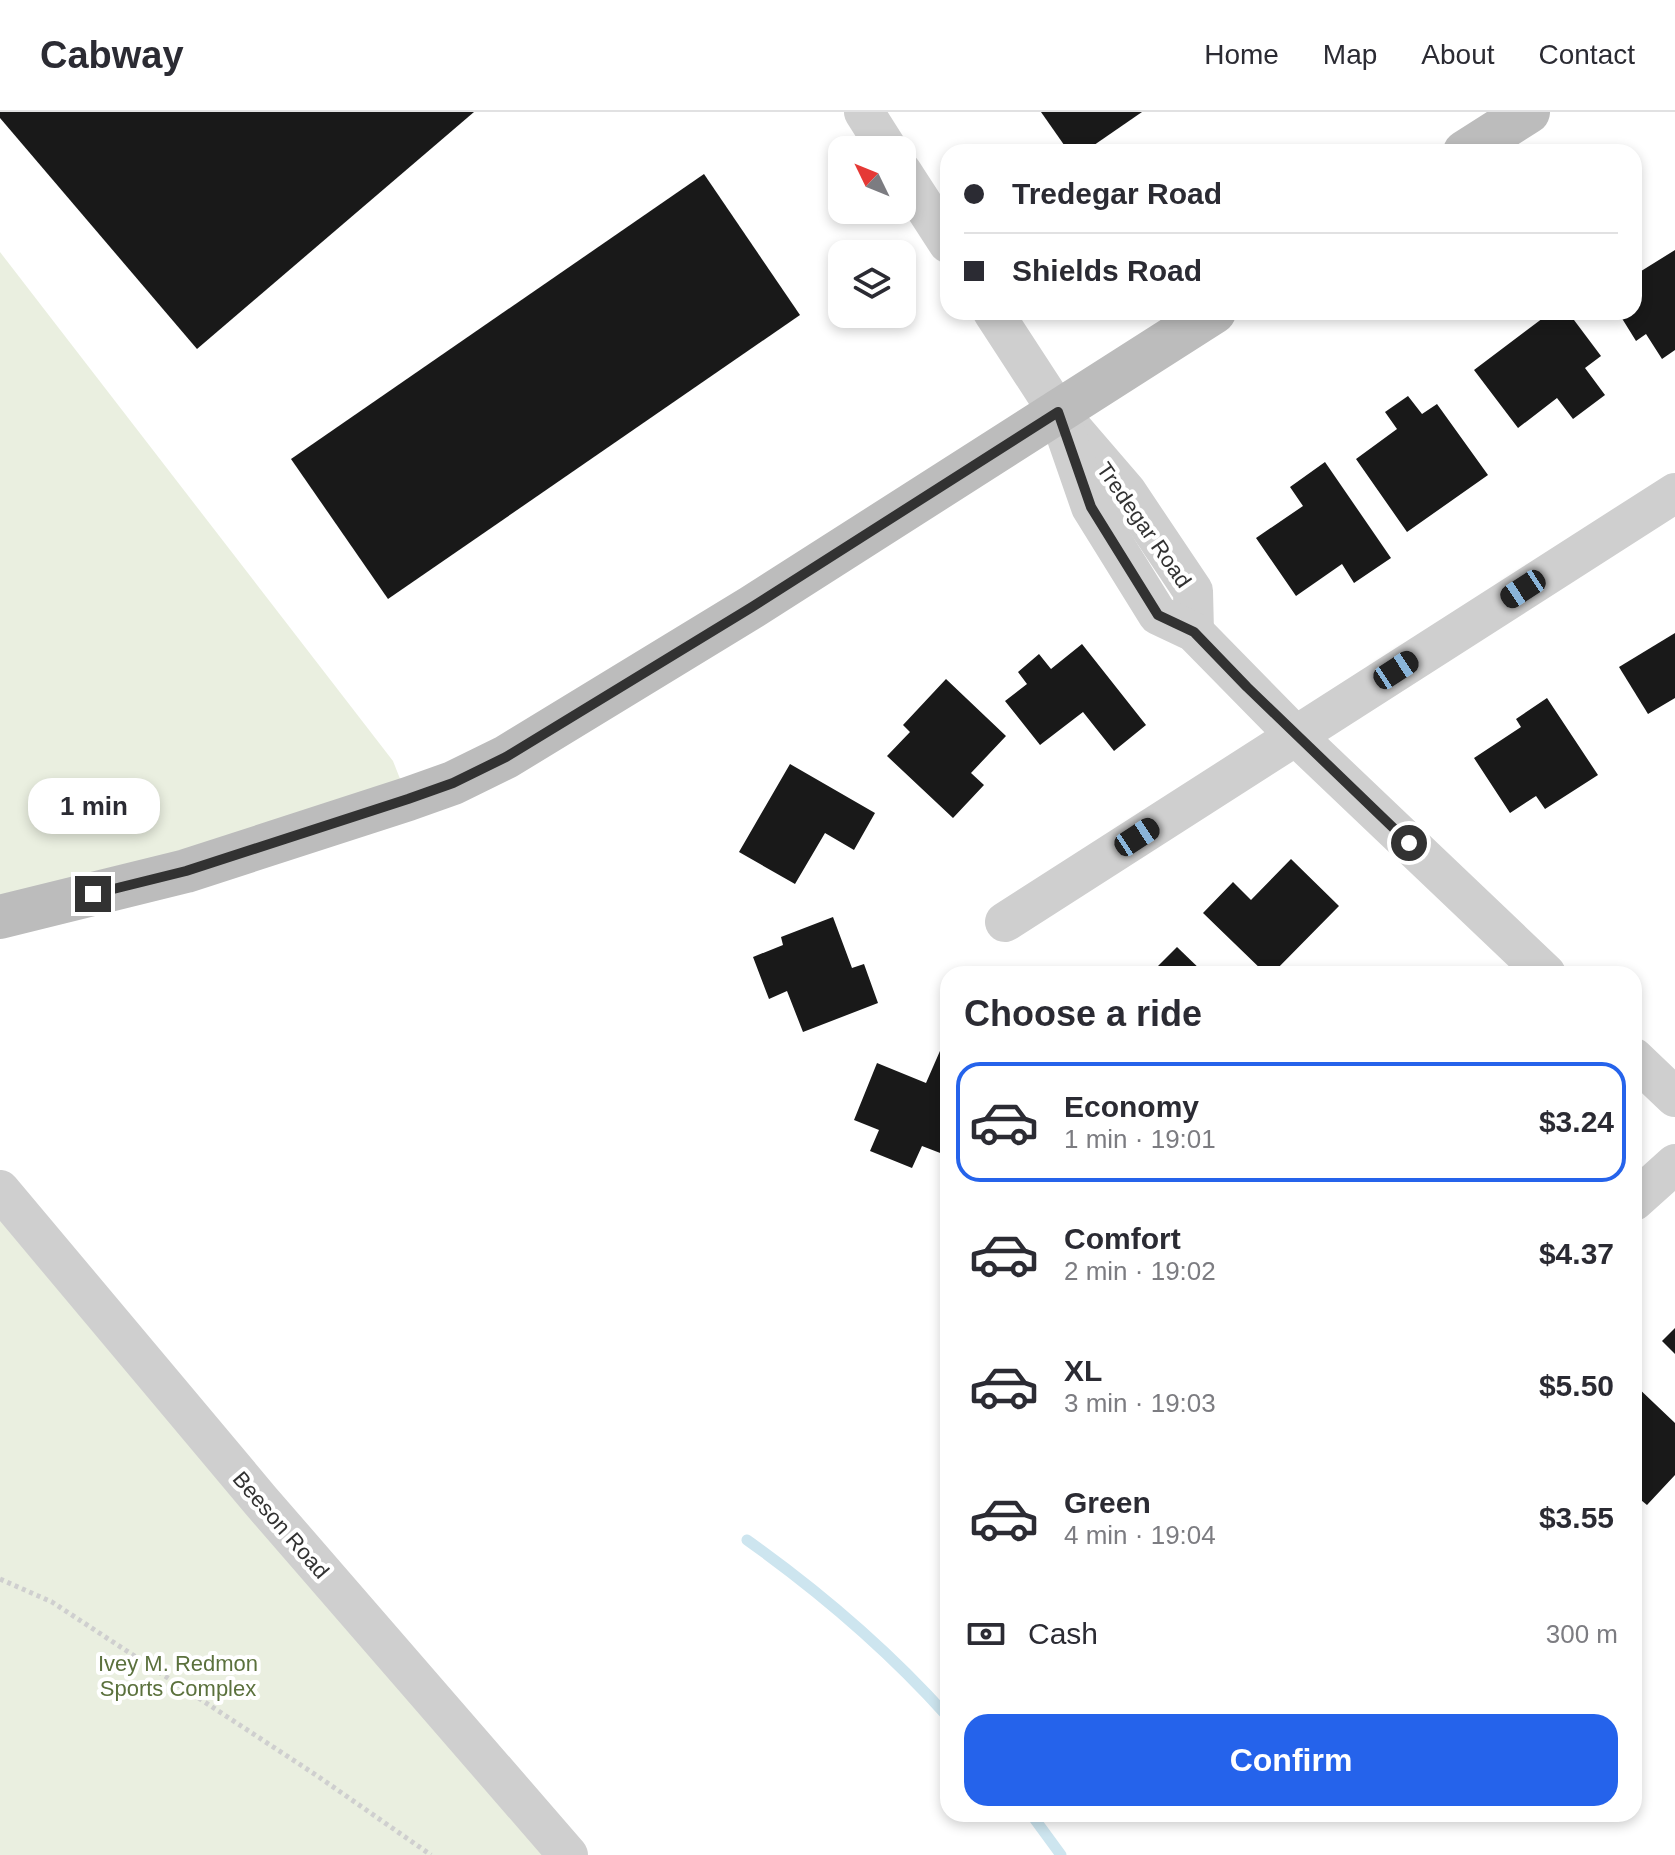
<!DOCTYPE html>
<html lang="en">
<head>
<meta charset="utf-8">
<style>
  :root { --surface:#fff; --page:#f7f7f7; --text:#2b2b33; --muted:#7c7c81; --line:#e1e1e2; --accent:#2563eb }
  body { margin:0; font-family:Helvetica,sans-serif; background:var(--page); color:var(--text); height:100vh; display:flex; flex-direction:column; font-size:30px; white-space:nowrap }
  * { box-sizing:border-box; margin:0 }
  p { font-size:26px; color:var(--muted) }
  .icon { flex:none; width:44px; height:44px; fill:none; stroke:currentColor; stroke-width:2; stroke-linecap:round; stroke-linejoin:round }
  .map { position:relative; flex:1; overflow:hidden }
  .details { position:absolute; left:940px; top:854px; width:702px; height:856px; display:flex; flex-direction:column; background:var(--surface); border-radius:24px; box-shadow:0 4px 12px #0003 }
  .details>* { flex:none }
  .guide { position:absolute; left:940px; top:32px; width:702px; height:176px; border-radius:24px; box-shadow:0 4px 12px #0003; display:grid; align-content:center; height:176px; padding:0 24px; background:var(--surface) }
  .needle { width:52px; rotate:313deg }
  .buttons { position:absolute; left:828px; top:24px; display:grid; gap:16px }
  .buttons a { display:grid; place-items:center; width:88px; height:88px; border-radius:16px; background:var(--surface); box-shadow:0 4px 12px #0003; font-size:40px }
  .end { position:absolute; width:36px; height:36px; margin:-18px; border:10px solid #323232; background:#fff; box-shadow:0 0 0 4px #fff }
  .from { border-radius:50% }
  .bubble { position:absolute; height:56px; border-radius:24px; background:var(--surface); box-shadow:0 4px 12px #0003; font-size:26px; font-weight:700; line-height:56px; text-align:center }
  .car { position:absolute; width:24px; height:48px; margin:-24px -12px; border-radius:10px; box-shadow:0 0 6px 2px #0007; background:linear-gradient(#222 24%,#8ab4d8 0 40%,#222 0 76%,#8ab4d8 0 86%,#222 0) }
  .guide b { display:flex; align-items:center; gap:28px; height:76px; font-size:30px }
  .guide b+b { border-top:2px solid var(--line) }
  .guide i { width:20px; height:20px; background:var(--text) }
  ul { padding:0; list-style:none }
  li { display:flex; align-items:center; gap:24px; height:120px; margin:0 16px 12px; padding:0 8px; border:4px solid transparent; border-radius:24px }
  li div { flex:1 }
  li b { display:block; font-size:30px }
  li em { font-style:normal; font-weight:700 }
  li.selected { border-color:var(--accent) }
  li>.icon { width:72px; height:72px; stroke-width:1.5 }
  h2 { padding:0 24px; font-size:36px; line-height:96px }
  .pay { display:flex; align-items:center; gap:20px; height:88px; padding:0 24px; font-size:30px }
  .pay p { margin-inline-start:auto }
  .action { display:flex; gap:16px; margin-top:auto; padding:16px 24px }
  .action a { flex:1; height:92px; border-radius:24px; background:var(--accent); color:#fff; font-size:32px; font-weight:700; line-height:92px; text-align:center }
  header { display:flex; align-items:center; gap:48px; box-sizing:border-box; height:112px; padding:0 40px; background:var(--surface); border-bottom:2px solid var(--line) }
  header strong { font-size:38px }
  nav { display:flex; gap:44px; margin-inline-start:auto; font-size:28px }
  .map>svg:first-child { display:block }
  .green { fill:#eaefe0 }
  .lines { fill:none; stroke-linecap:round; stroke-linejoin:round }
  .stream { stroke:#cde5ef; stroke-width:11 }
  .building { fill:#191919 }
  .path { stroke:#cfcfcf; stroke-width:5; stroke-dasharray:4 4; stroke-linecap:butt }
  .street { stroke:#cfcfcf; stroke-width:40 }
  .secondary { stroke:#bcbcbc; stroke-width:44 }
  .route { stroke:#323232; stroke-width:10 }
  .labels { text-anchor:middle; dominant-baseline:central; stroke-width:8; stroke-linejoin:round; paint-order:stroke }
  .street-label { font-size:22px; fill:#323232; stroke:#fff }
  .park-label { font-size:22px; fill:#5b713d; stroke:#fff }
</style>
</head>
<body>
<header>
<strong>Cabway</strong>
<nav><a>Home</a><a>Map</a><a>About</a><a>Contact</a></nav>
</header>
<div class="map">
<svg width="1675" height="1743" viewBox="0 0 1675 1743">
  <rect width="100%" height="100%" fill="#fff"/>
  <g class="green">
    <path d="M0,140L393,649L408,687L0,805Z"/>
    <path d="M0,1078L568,1743H0Z"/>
  </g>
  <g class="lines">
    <g class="stream">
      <path d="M747,1428C820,1480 888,1538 948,1605"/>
      <path d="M1031,1702L1061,1743"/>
    </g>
  </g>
  <g class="building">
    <path d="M0,0H474L197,237L0,6Z"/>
    <path d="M1041,0H1142L1084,40H1069Z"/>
    <path d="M704,62L800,203L388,487L291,347Z"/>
    <path d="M1675,138V238L1662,247L1646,222L1636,229L1618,200H1634V155L1638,161Z"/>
    <path d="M1551,200H1568L1601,244L1585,256L1605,283L1573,307L1557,286L1518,316L1474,258Z"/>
    <path d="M1408,284L1422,302L1437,292L1488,363L1407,420L1356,347L1397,317L1385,300Z"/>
    <path d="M1325,350L1391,446L1354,471L1342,452L1296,484L1256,426L1303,394L1290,375Z"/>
    <path d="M1675,521V586L1648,602L1619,555Z"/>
    <path d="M1082,532L1146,613L1114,639L1083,600L1040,633L1005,589L1027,572L1018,560L1039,542L1051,557Z"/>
    <path d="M946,567L1006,624L971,661L984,673L953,706L887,644L910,620L903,613Z"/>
    <path d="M1547,586L1598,663L1545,697L1536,684L1510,701L1474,646L1521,615L1516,607Z"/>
    <path d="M790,652L875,701L854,738L825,721L795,772L739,740Z"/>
    <path d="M1291,747L1339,794L1272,862H1266L1203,801L1233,770L1251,788Z"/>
    <path d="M833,805L852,856L864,852L878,891L803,920L787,879L769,887L753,845L783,833L781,825Z"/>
    <path d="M1177,835L1205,862H1150Z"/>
    <path d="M943,932L948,935V1044L922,1034L912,1056L870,1039L879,1018L854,1008L877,951L926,971Z"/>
    <path d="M1675,1216V1242L1662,1229Z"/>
    <path d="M1634,1272L1675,1311V1363L1647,1393L1636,1384L1634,1386Z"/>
  </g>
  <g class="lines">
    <path class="path" d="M0,1467L52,1490L316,1663L431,1743"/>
    <g class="street">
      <path d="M864,0L888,38"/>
      <path d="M902,60L948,131"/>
      <path d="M993,200L1058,300L1126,379L1193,479L1194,520"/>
      <path d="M1058,300L1091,395L1158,503L1194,520L1295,623L1546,862"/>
      <path d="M1005,810L1675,381"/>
      <path d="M1634,946L1675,985"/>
      <path d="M0,1078L260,1388L568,1743"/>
      <path d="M1634,1089L1675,1052"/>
    </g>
    <g class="secondary">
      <path d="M1465,40L1528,0"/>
      <path d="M0,805L186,759L408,687L453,671L506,645L752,495L1214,200"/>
    </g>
  </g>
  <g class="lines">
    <path class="route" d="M93,782L186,759L408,687L453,671L506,645L752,495L1058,300L1091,395L1158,503L1194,520L1247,575L1409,731"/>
  </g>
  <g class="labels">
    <g class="street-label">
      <text transform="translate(1144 413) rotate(55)">Tredegar Road</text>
      <text transform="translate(281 1413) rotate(49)">Beeson Road</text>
    </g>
    <g class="park-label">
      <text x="178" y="1551">Ivey M. Redmon<tspan x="178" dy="25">Sports Complex</tspan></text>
    </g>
  </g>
</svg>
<div class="buttons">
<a><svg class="needle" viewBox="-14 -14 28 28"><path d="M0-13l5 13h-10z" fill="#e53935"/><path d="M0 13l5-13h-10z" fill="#7c7c81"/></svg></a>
<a><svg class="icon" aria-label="layers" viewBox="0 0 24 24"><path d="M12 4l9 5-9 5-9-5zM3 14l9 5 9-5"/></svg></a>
</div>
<i class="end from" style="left:1409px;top:731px"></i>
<i class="end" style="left:93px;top:782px"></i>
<div class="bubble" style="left:28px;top:666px;width:132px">1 min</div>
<i class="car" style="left:1523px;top:477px;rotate:237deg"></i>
<i class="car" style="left:1396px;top:558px;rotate:57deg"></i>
<i class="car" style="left:1137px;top:725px;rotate:57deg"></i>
<div class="guide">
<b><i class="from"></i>Tredegar Road</b>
<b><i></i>Shields Road</b>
</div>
<section class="details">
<h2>Choose a ride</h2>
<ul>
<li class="selected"><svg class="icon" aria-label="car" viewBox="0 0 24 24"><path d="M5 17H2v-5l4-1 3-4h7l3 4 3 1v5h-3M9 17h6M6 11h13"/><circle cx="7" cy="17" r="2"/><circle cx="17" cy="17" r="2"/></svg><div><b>Economy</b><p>1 min · 19:01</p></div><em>$3.24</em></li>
<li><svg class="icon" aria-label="car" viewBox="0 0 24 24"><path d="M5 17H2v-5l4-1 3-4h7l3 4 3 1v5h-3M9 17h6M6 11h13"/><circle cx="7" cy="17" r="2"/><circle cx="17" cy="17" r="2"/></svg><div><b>Comfort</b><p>2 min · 19:02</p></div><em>$4.37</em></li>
<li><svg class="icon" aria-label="car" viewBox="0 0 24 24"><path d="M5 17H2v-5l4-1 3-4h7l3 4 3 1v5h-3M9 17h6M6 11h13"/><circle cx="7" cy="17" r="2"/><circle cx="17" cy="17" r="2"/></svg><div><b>XL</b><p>3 min · 19:03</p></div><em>$5.50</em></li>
<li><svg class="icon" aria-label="car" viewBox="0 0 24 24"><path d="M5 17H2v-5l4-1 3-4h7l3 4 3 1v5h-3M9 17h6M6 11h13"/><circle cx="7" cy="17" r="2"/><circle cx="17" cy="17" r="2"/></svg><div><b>Green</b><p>4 min · 19:04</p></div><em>$3.55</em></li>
</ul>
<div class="pay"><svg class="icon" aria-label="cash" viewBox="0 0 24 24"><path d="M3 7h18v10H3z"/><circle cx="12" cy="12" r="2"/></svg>Cash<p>300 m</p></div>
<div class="action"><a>Confirm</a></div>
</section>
</div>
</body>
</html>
